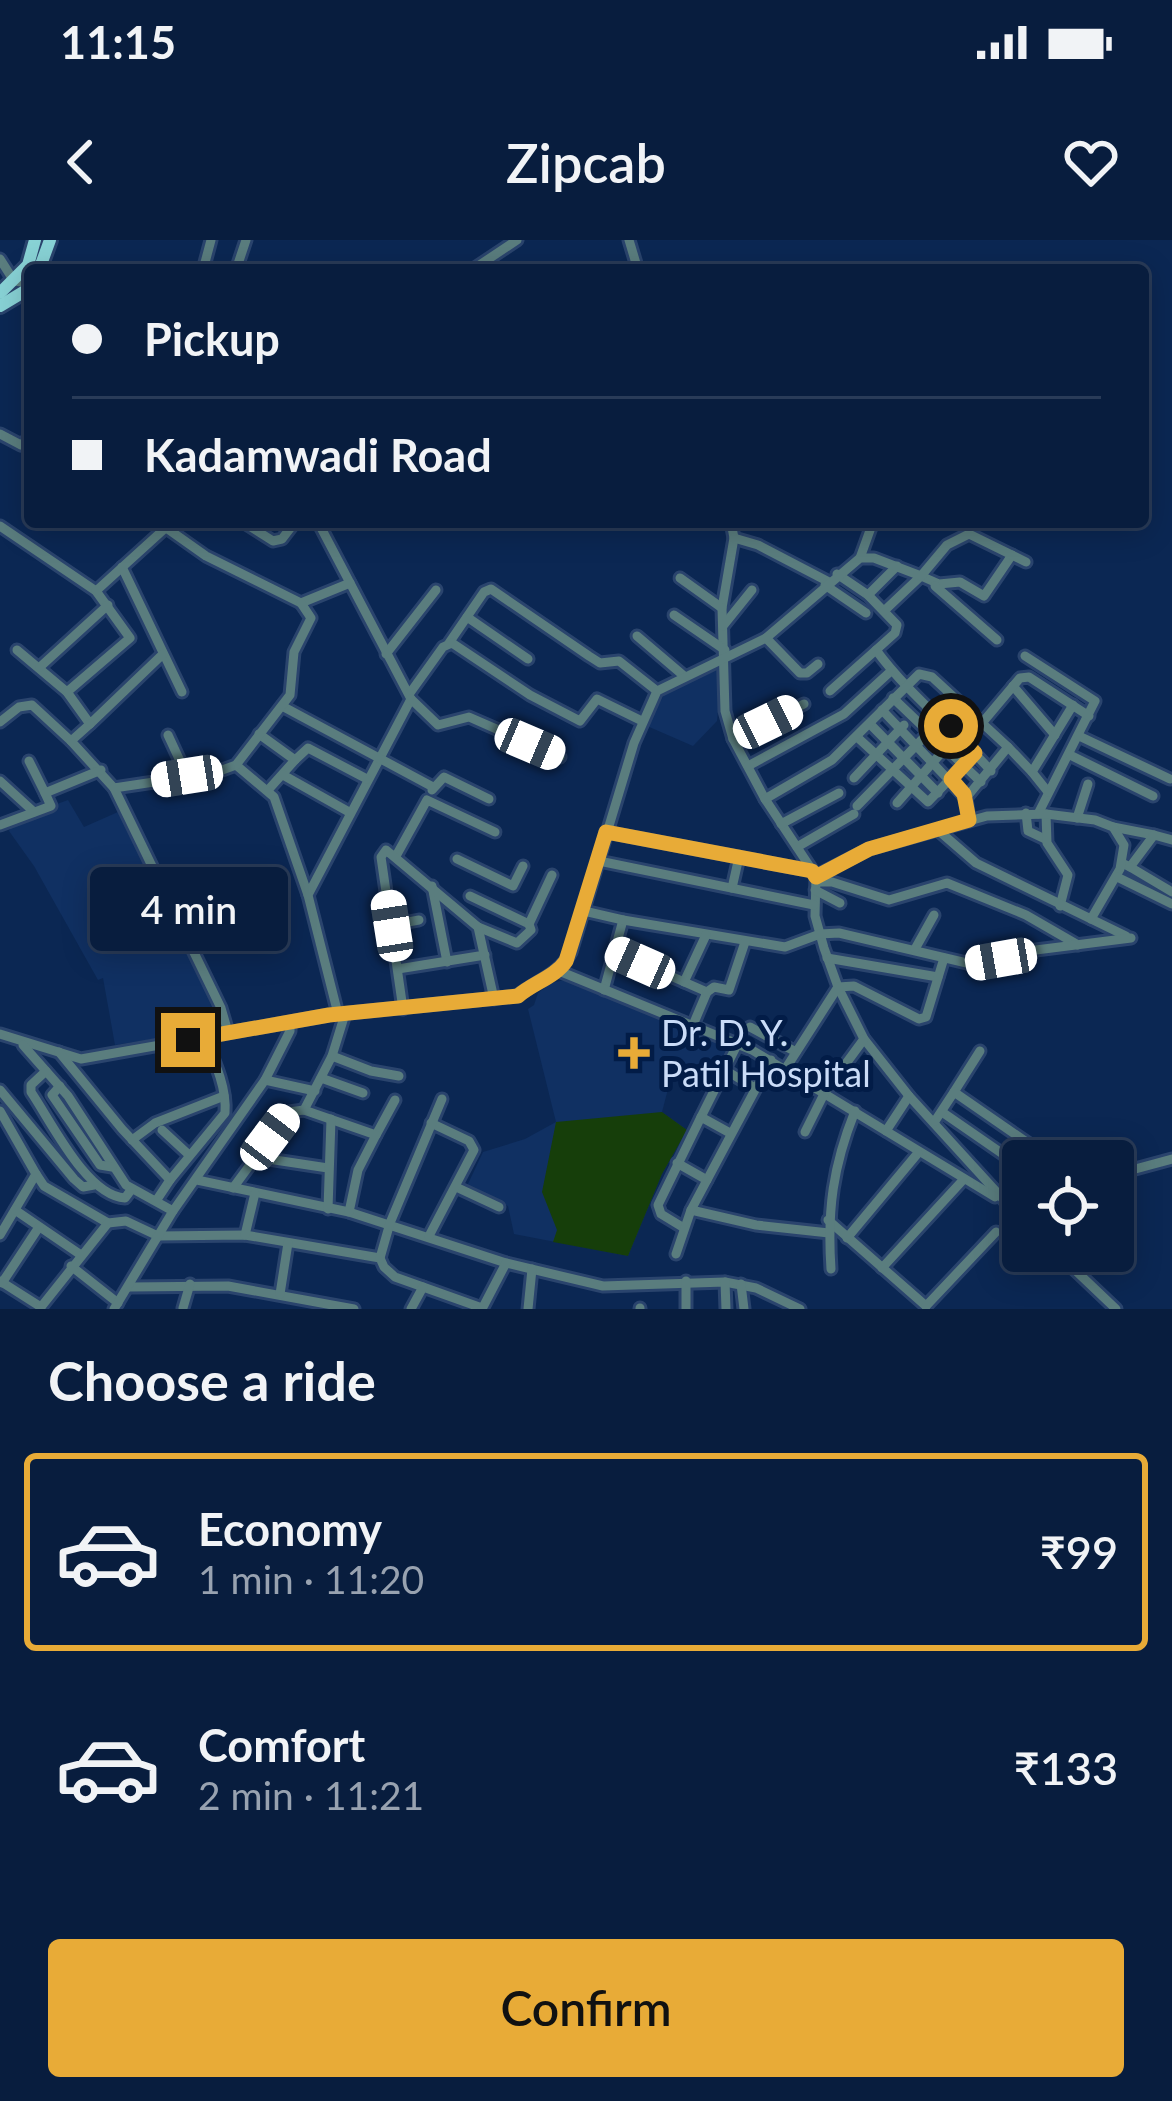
<!DOCTYPE html>
<html lang="en">
<head>
<meta charset="utf-8">
<style>
  :root { --surface:#081d3e; --page:#112645; --text:#f1f3f6; --muted:#98a2b0; --line:#293b58; --accent:#e8ab37 }
  body { margin:0; font-family:Lato,sans-serif; background:var(--page); color:var(--text); height:100vh; display:flex; flex-direction:column; font-size:45px; white-space:nowrap }
  * { box-sizing:border-box; margin:0 }
  p { font-size:39px; color:var(--muted) }
  .icon { flex:none; width:66px; height:66px; fill:none; stroke:currentColor; stroke-width:2; stroke-linecap:round; stroke-linejoin:round }
  .map { position:relative; height:1069px; overflow:hidden }
  .side { display:flex; flex-direction:column; background:var(--surface); flex:1 }
  .side>* { flex:none }
  .guide { position:absolute; left:24px; top:24px; width:1125px; height:264px; border-radius:12px; box-shadow:0 6px 30px #0003,0 0 0 3px var(--line); display:grid; align-content:center; height:264px; padding:0 48px; background:var(--surface) }
  .fabs { position:absolute; left:1002px; top:900px; display:grid; gap:24px }
  .fabs a { display:grid; place-items:center; width:132px; height:132px; border-radius:12px; background:var(--surface); box-shadow:0 6px 30px #0003,0 0 0 3px var(--line); font-size:60px }
  .end { position:absolute; width:54px; height:54px; margin:-27px; border:15px solid #e8ab37; background:#111; box-shadow:0 0 0 6px #111 }
  .from { border-radius:50% }
  .bubble { position:absolute; height:84px; border-radius:12px; background:var(--surface); box-shadow:0 6px 30px #0003,0 0 0 3px var(--line); font-size:39px; font-weight:600; line-height:84px; text-align:center }
  .car { position:absolute; width:36px; height:72px; margin:-36px -18px; border-radius:15px; box-shadow:0 0 9px 3px #0007; background:linear-gradient(#fff 24%,#345 0 40%,#fff 0 76%,#345 0 86%,#fff 0) }
  .guide b { display:flex; align-items:center; gap:42px; height:114px; font-size:45px }
  .guide b+b { border-top:3px solid var(--line) }
  .guide i { width:30px; height:30px; background:var(--text) }
  ul { padding:0; list-style:none }
  li { display:flex; align-items:center; gap:36px; height:198px; margin:0 24px 18px; padding:0 24px; border:6px solid transparent; border-radius:12px }
  li div { flex:1 }
  li b { display:block; font-size:45px }
  li em { font-style:normal; font-weight:600 }
  li.on { border-color:var(--accent) }
  li>.icon { width:108px; height:108px; stroke-width:1.5 }
  h2 { padding:0 48px; font-size:54px; line-height:144px }
  .cta { display:flex; gap:24px; margin-top:auto; padding:24px 48px }
  .cta a { flex:1; height:138px; border-radius:12px; background:var(--accent); color:#111; font-size:48px; font-weight:600; line-height:138px; text-align:center }
  .status { display:flex; justify-content:space-between; align-items:center; height:84px; padding:0 60px; background:var(--surface); direction:ltr }
  .status svg { height:33px; fill:currentColor }
  header { display:flex; justify-content:space-between; align-items:center; height:156px; padding:0 48px; background:var(--surface); font-size:54px; font-weight:600 }
  .map>svg:first-child { display:block }
  .built { fill:#103062 }
  .green { fill:#163e0a }
  .lines { fill:none; stroke-linecap:round; stroke-linejoin:round }
  .minor-casing { stroke:#2a446d; stroke-width:15 }
  .major-casing { stroke:#2a446d; stroke-width:18 }
  .minor { stroke:#5a7d7e; stroke-width:9 }
  .major { stroke:#88d2d5; stroke-width:12 }
  .route { stroke:#e8ab37; stroke-width:15 }
  .poi-dot { fill:#e8ab37; stroke:#021c47; stroke-width:4.5 }
  .labels { text-anchor:middle; dominant-baseline:central; stroke-width:10; stroke-linejoin:round; paint-order:stroke }
  .poi-label { font-size:36px; fill:#cadcf8; stroke:#021c47; text-anchor:start }
</style>
</head>
<body>
<div class="status"><b>11:15</b><svg viewBox="0 0 49 12"><path d="M0 12V9h3v3zM5 12V6h3v6zM10 12V3h3v9zM15 12V0h3v12zM26 1h20v11H26zM47 4h2v5h-2z"/></svg></div>
<header><svg class="icon" aria-label="back" viewBox="0 0 24 24"><path d="M15 5l-7 7 7 7"/></svg>Zipcab<svg class="icon" aria-label="heart" viewBox="0 0 24 24"><path d="M12 20l-8-8c-3-5 5-10 8-4 3-6 11-1 8 4z"/></svg></header>
<div class="map">
<svg width="1172" height="1069" viewBox="0 0 1172 1069">
  <rect width="100%" height="100%" fill="#0b2753"/>
  <g class="built">
    <path d="M722,428L717,481L693,506L647,486L666,451Z"/>
    <path d="M68,560L84,587L118,572L216,764L224,788L115,805L103,738L98,740L34,626L9,591L15,579Z"/>
    <path d="M569,739L732,807L724,824L713,819L683,829L674,826L662,872L687,890L662,934L628,1016L514,994L508,966L467,946L483,912L525,899L556,882L528,769L534,765L538,753L551,743Z"/>
  </g>
  <path class="green" d="M662,872L687,890L662,934L628,1016L553,1002L557,990L542,952L556,882Z"/>
  <g class="lines">
    <defs>
      <g id="minor">
        <path d="M629,0L638,30"/>
        <path d="M0,19L14,41L30,43"/>
        <path d="M203,30L211,0"/>
        <path d="M236,30L246,0"/>
        <path d="M472,30L517,0"/>
        <path d="M931,30H932"/>
        <path d="M0,194L21,205L30,197"/>
        <path d="M243,282L273,301L282,299L295,282"/>
        <path d="M318,282L411,459L308,655L338,774"/>
        <path d="M731,282L734,298L722,368L725,471L733,499L765,559L816,636L815,676L824,708L838,747L864,799L909,856L1023,981"/>
        <path d="M0,286L96,351L130,398L67,452"/>
        <path d="M165,287L206,316L301,363L350,343"/>
        <path d="M734,298L758,305L829,342"/>
        <path d="M860,318L873,282"/>
        <path d="M122,327L182,452"/>
        <path d="M837,334L868,355L897,385L895,393L876,410C909,455 954,489 991,531"/>
        <path d="M921,336L939,344L960,342L984,356L1012,315"/>
        <path d="M680,338L722,368"/>
        <path d="M825,345L866,373"/>
        <path d="M935,346L997,400"/>
        <path d="M96,351L172,282"/>
        <path d="M868,355L897,326"/>
        <path d="M884,371L921,336"/>
        <path d="M674,375L725,410"/>
        <path d="M467,377L528,419"/>
        <path d="M723,386L752,350"/>
        <path d="M637,396L684,436"/>
        <path d="M766,398L800,433H807L818,424"/>
        <path d="M449,403L484,352L491,349L589,416L600,423L619,421L657,451"/>
        <path d="M17,410L67,452L90,484L163,414"/>
        <path d="M386,414L436,350"/>
        <path d="M1025,416L1095,461L1038,574"/>
        <path d="M40,427L108,365"/>
        <path d="M1013,446L1055,495"/>
        <path d="M830,451L876,410"/>
        <path d="M410,453L443,407L452,403L530,455L580,481L597,459L642,481"/>
        <path d="M893,458L981,542"/>
        <path d="M411,459L438,485L469,477L560,517"/>
        <path d="M282,466L433,547"/>
        <path d="M882,470L966,558"/>
        <path d="M0,482L19,467L32,465L71,501"/>
        <path d="M90,484L71,501L114,548"/>
        <path d="M870,484L938,553"/>
        <path d="M259,494L295,520L269,549"/>
        <path d="M168,495L187,536"/>
        <path d="M1079,496L1170,539"/>
        <path d="M857,497L928,562L975,513"/>
        <path d="M733,499L804,464"/>
        <path d="M1008,507L1032,532"/>
        <path d="M1070,515L1153,556"/>
        <path d="M295,520L308,508L367,539"/>
        <path d="M29,521L45,553"/>
        <path d="M236,525L274,557L308,655"/>
        <path d="M748,526L844,474L891,431"/>
        <path d="M283,535L349,572"/>
        <path d="M854,538L904,485"/>
        <path d="M0,541L34,572"/>
        <path d="M432,550L444,537L489,559"/>
        <path d="M1048,552L1032,532L1073,465"/>
        <path d="M765,559L832,520L919,434L932,437L982,483"/>
        <path d="M897,563L958,494"/>
        <path d="M857,566L942,479"/>
        <path d="M1026,573L1028,591L1045,599"/>
        <path d="M1046,574L1047,603L1068,635L1060,666"/>
        <path d="M1077,578L1088,544"/>
        <path d="M969,580L966,558L1008,507L982,483L1020,438L1029,437L1089,476"/>
        <path d="M781,584L839,553"/>
        <path d="M0,585L51,566L45,553L101,530"/>
        <path d="M1113,587L1154,595"/>
        <path d="M939,591L976,623L1126,696"/>
        <path d="M606,592L812,631"/>
        <path d="M797,607L854,574"/>
        <path d="M396,616L427,560L495,592"/>
        <path d="M457,619L513,646L523,626"/>
        <path d="M599,621L814,665"/>
        <path d="M1122,623L1130,627L1154,595L1172,600"/>
        <path d="M1130,627L1172,652"/>
        <path d="M816,636L869,609L987,576L1046,574L1095,580L1113,587L1124,605L1120,629L1091,679"/>
        <path d="M1117,637L1172,664"/>
        <path d="M817,642H832L889,660L947,643L1026,675L1078,705"/>
        <path d="M432,646L447,722"/>
        <path d="M732,648L739,617"/>
        <path d="M815,650L840,663"/>
        <path d="M470,656L529,684"/>
        <path d="M584,671L623,680L604,750"/>
        <path d="M623,680L785,707L820,694L839,693L971,724L1028,711L1131,698"/>
        <path d="M392,685L419,680"/>
        <path d="M478,687L517,703L531,690L529,684L552,635"/>
        <path d="M915,709L934,675"/>
        <path d="M616,712L707,752L693,785"/>
        <path d="M827,718L938,737"/>
        <path d="M398,729L485,715"/>
        <path d="M559,731L752,810L995,957"/>
        <path d="M684,742L706,695"/>
        <path d="M707,752L714,747L729,750L745,702"/>
        <path d="M403,769L381,617L386,610L478,687L494,759"/>
        <path d="M750,787L796,812"/>
        <path d="M228,792L221,768L114,548L214,533L236,525L290,455L294,412L311,378L301,363"/>
        <path d="M0,794L81,819L329,775L517,756C538,740 559,735 571,712L634,503L657,451L766,398L860,318H874L921,336L947,305L969,294L1026,322"/>
        <path d="M23,805L68,856L126,945L173,971"/>
        <path d="M59,812L122,889L170,940L156,961"/>
        <path d="M332,816L371,831L399,836"/>
        <path d="M786,828L838,747L854,746L919,779L926,777L944,718"/>
        <path d="M725,830L755,848"/>
        <path d="M46,831L31,845V852C52,883 87,956 125,958L131,950"/>
        <path d="M321,838L363,853"/>
        <path d="M265,840L315,851"/>
        <path d="M60,846L52,855L100,925L112,927"/>
        <path d="M0,850L74,939L83,947L94,945"/>
        <path d="M954,852L980,811"/>
        <path d="M304,870L332,816L345,774"/>
        <path d="M0,871L36,934L0,995"/>
        <path d="M942,872L1023,928"/>
        <path d="M701,877L738,803"/>
        <path d="M935,881L954,852L1054,921"/>
        <path d="M162,890L188,914"/>
        <path d="M886,891L909,856"/>
        <path d="M805,892L825,852L864,799"/>
        <path d="M376,895L395,860"/>
        <path d="M132,900L155,883L224,856"/>
        <path d="M255,917L328,928"/>
        <path d="M677,923L707,940"/>
        <path d="M36,934L44,946L108,983L126,981L158,996L245,995L380,1018L384,1027L395,1037L482,1068"/>
        <path d="M1113,935L1172,919"/>
        <path d="M170,940L225,873C227,847 214,820 204,797"/>
        <path d="M197,940L349,972L506,1023L603,1046L725,1042L756,1048L800,1069"/>
        <path d="M456,947L499,967"/>
        <path d="M233,948L289,872L304,870L376,895L358,930L349,972"/>
        <path d="M328,969L331,879"/>
        <path d="M15,970L81,1015"/>
        <path d="M691,970L756,985L829,993"/>
        <path d="M828,980L926,1066"/>
        <path d="M684,988L661,974L658,965L701,877L730,893"/>
        <path d="M245,995L255,953"/>
        <path d="M429,996L474,910L469,901L431,883"/>
        <path d="M847,998L918,913"/>
        <path d="M1055,1011L1116,1069"/>
        <path d="M676,1014L691,970L771,820"/>
        <path d="M380,1018L390,983L442,859"/>
        <path d="M71,1026L118,1063"/>
        <path d="M882,1028L963,940"/>
        <path d="M831,1029C827,970 833,926 855,871"/>
        <path d="M0,1041L41,1067"/>
        <path d="M686,1041V1069"/>
        <path d="M725,1042L726,1069"/>
        <path d="M2,1043L39,987"/>
        <path d="M741,1044L744,1069"/>
        <path d="M130,1047L228,1046L354,1069"/>
        <path d="M280,1054L288,1003"/>
        <path d="M926,1066L996,992"/>
        <path d="M41,1067L108,983"/>
        <path d="M183,1068L190,1044"/>
        <path d="M640,1068V1069"/>
        <path d="M114,1069L173,971L265,840L290,791V783"/>
        <path d="M411,1069L423,1047"/>
        <path d="M482,1069L506,1023"/>
        <path d="M528,1069L532,1029"/>
      </g>
      <g id="major">
        <path d="M39,30L50,0"/>
        <path d="M0,53L28,25L35,0"/>
        <path d="M0,66L30,48"/>
      </g>
    </defs>
    <use href="#minor" class="minor-casing"/>
    <use href="#major" class="major-casing"/>
    <use href="#minor" class="minor"/>
    <use href="#major" class="major"/>
  </g>
  <g class="lines">
    <path class="route" d="M188,800L329,775L518,756C533,743 555,737 566,721L606,592L812,631L816,637L869,609L969,580L964,554L951,539L975,513L951,486"/>
  </g>
  <path class="poi-dot" d="M628 795h12v12h12v12h-12v12h-12v-12h-12v-12h12z"/>
  <g class="labels">
    <g class="poi-label">
      <text x="661" y="792">Dr. D. Y.<tspan x="661" dy="41">Patil Hospital</tspan></text>
    </g>
  </g>
</svg>
<div class="fabs">
<a><svg class="icon" aria-label="locate" viewBox="0 0 24 24"><circle cx="12" cy="12" r="6"/><path d="M12 2v4M12 18v4M2 12h4M18 12h4"/></svg></a>
</div>
<i class="end from" style="left:951px;top:486px"></i>
<i class="end" style="left:188px;top:800px"></i>
<div class="bubble" style="left:90px;top:627px;width:198px">4 min</div>
<i class="car" style="left:768px;top:482px;rotate:64deg"></i>
<i class="car" style="left:530px;top:504px;rotate:113deg"></i>
<i class="car" style="left:187px;top:536px;rotate:261deg"></i>
<i class="car" style="left:392px;top:686px;rotate:351deg"></i>
<i class="car" style="left:1001px;top:719px;rotate:260deg"></i>
<i class="car" style="left:640px;top:723px;rotate:294deg"></i>
<i class="car" style="left:270px;top:897px;rotate:37deg"></i>
<div class="guide">
<b><i class="from"></i>Pickup</b>
<b><i></i>Kadamwadi Road</b>
</div>
</div>
<section class="side">
<h2>Choose a ride</h2>
<ul>
<li class="on"><svg class="icon" aria-label="car" viewBox="0 0 24 24"><path d="M5 17H2v-5l4-1 3-4h7l3 4 3 1v5h-3M9 17h6M6 11h13"/><circle cx="7" cy="17" r="2"/><circle cx="17" cy="17" r="2"/></svg><div><b>Economy</b><p>1 min · 11:20</p></div><em>₹99</em></li>
<li><svg class="icon" aria-label="car" viewBox="0 0 24 24"><path d="M5 17H2v-5l4-1 3-4h7l3 4 3 1v5h-3M9 17h6M6 11h13"/><circle cx="7" cy="17" r="2"/><circle cx="17" cy="17" r="2"/></svg><div><b>Comfort</b><p>2 min · 11:21</p></div><em>₹133</em></li>
</ul>
<div class="cta"><a>Confirm</a></div>
</section>
</body>
</html>
